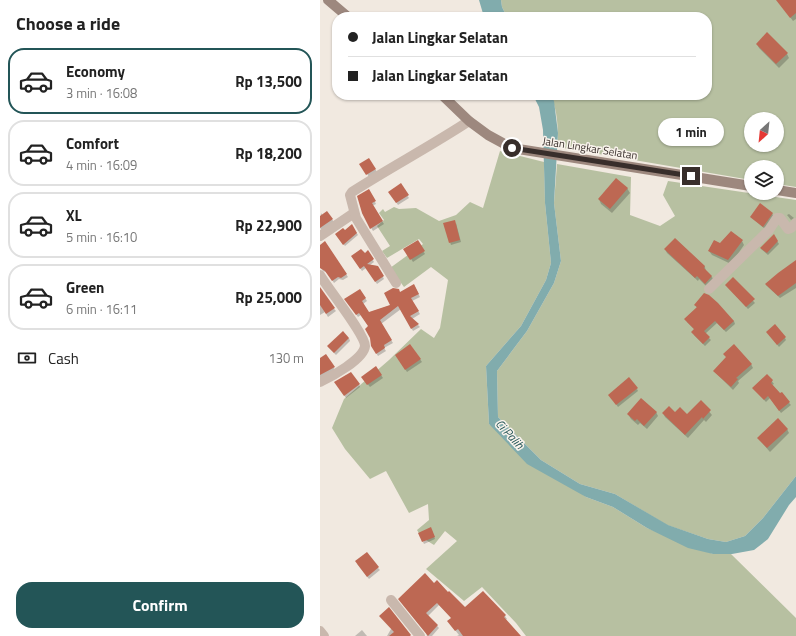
<!DOCTYPE html>
<html lang="en">
<head>
<meta charset="utf-8">
<style>
  :root { --surface:#fff; --page:#f6f6f6; --text:#222; --muted:#767676; --line:#e0e0e0; --accent:#235557 }
  body { margin:0; font-family:"Titillium Web",sans-serif; background:var(--page); color:var(--text); height:100vh; display:flex; flex-direction:column; font-size:15px; white-space:nowrap }
  * { box-sizing:border-box; margin:0 }
  p { font-size:13px; color:var(--muted) }
  .icon { flex:none; width:22px; height:22px; fill:none; stroke:currentColor; stroke-width:2; stroke-linecap:round; stroke-linejoin:round }
  .map { position:relative; flex:1; overflow:hidden }
  .panel { display:flex; flex-direction:column; background:var(--surface); width:320px }
  .panel>* { flex:none }
  .guide { position:absolute; left:12px; top:12px; width:380px; height:88px; border-radius:16px; box-shadow:0 1px 3px #0004; display:grid; align-content:center; height:88px; padding:0 16px; background:var(--surface) }
  .needle { width:26px; rotate:207deg }
  .controls { position:absolute; left:424px; top:112px; display:grid; gap:8px }
  .controls a { display:grid; place-items:center; width:40px; height:40px; border-radius:50%; background:var(--surface); box-shadow:0 1px 3px #0004; font-size:20px }
  .end { position:absolute; width:18px; height:18px; margin:-9px; border:5px solid #382e2b; background:#fff; box-shadow:0 0 0 2px #fff }
  .from { border-radius:50% }
  .bubble { position:absolute; height:28px; border-radius:14px; background:var(--surface); box-shadow:0 1px 3px #0004; font-size:13px; font-weight:700; line-height:28px; text-align:center }
  .guide b { display:flex; align-items:center; gap:14px; height:38px; font-size:15px }
  .guide b+b { border-top:1px solid var(--line) }
  .guide i { width:10px; height:10px; background:var(--text) }
  ul { padding:0; list-style:none }
  li { display:flex; align-items:center; gap:12px; height:66px; margin:0 8px 6px; padding:0 8px; border:2px solid var(--line); border-radius:16px }
  li div { flex:1 }
  li b { display:block; font-size:15px }
  li em { font-style:normal; font-weight:700 }
  li.current { border-color:var(--accent) }
  li>.icon { width:36px; height:36px; stroke-width:1.5 }
  h2 { padding:0 16px; font-size:18px; line-height:48px }
  .pay { display:flex; align-items:center; gap:10px; height:44px; padding:0 16px; font-size:15px }
  .pay p { margin-inline-start:auto }
  .action { display:flex; gap:8px; margin-top:auto; padding:8px 16px }
  .action a { flex:1; height:46px; border-radius:16px; background:var(--accent); color:#fff; font-size:16px; font-weight:700; line-height:46px; text-align:center }
  main { display:flex; flex:1; min-height:0 }
  .map>svg:first-child { display:block }
  .green { fill:#b7c0a1; fill-rule:evenodd }
  .water { fill:#81acad }
  .shadow { fill:#0003 }
  .building { fill:#bd6853 }
  .lines { fill:none; stroke-linecap:round; stroke-linejoin:round }
  .street { stroke:#c9b8ad; stroke-width:10 }
  .secondary { stroke:#9d887e; stroke-width:10 }
  .route { stroke:#382e2b; stroke-width:5 }
  .labels { text-anchor:middle; dominant-baseline:central; stroke-width:3; stroke-linejoin:round; paint-order:stroke }
  .street-label { font-size:11px; fill:#382e2b; stroke:#f9f3ec }
  .water-label { font-size:12px; font-style:italic; fill:#235557; stroke:#f9f3ec }
</style>
</head>
<body>
<main>
<section class="panel">
<h2>Choose a ride</h2>
<ul>
<li class="current"><svg class="icon" aria-label="car" viewBox="0 0 24 24"><path d="M5 17H2v-5l4-1 3-4h7l3 4 3 1v5h-3M9 17h6M6 11h13"/><circle cx="7" cy="17" r="2"/><circle cx="17" cy="17" r="2"/></svg><div><b>Economy</b><p>3 min · 16:08</p></div><em>Rp 13,500</em></li>
<li><svg class="icon" aria-label="car" viewBox="0 0 24 24"><path d="M5 17H2v-5l4-1 3-4h7l3 4 3 1v5h-3M9 17h6M6 11h13"/><circle cx="7" cy="17" r="2"/><circle cx="17" cy="17" r="2"/></svg><div><b>Comfort</b><p>4 min · 16:09</p></div><em>Rp 18,200</em></li>
<li><svg class="icon" aria-label="car" viewBox="0 0 24 24"><path d="M5 17H2v-5l4-1 3-4h7l3 4 3 1v5h-3M9 17h6M6 11h13"/><circle cx="7" cy="17" r="2"/><circle cx="17" cy="17" r="2"/></svg><div><b>XL</b><p>5 min · 16:10</p></div><em>Rp 22,900</em></li>
<li><svg class="icon" aria-label="car" viewBox="0 0 24 24"><path d="M5 17H2v-5l4-1 3-4h7l3 4 3 1v5h-3M9 17h6M6 11h13"/><circle cx="7" cy="17" r="2"/><circle cx="17" cy="17" r="2"/></svg><div><b>Green</b><p>6 min · 16:11</p></div><em>Rp 25,000</em></li>
</ul>
<div class="pay"><svg class="icon" aria-label="cash" viewBox="0 0 24 24"><path d="M3 7h18v10H3z"/><circle cx="12" cy="12" r="2"/></svg>Cash<p>130 m</p></div>
<div class="action"><a>Confirm</a></div>
</section>
<div class="map">
<svg width="476" height="636" viewBox="0 0 476 636">
  <rect width="100%" height="100%" fill="#f1e9e0"/>
  <g class="green">
    <path d="M181,0H476V187L457,184V167H431V180L238,147C238,130 238,109 230,95H387V17H187L182,7ZM431,119H457V145H431Z"/>
    <path d="M180,151L224,162L225,203L231,263L226,280L201,326L166,366L169,424L266,497L293,507L327,528L393,554H411L476,618V636H206L196,623L162,587L144,601L106,569L137,541L125,531L114,545L101,537L97,530L109,520L108,504L89,513L66,471L50,479L25,449L12,428L24,399L69,360L101,329L114,338L120,328L128,280L111,267L84,287L70,268L103,244L99,239L67,258L62,251L70,246L57,226L64,220L59,213L63,209L65,212L74,207L79,209L96,208L119,221L136,215L150,202L163,208Z"/>
    <path d="M237,164L311,177L310,215L340,226L355,216L343,195L348,181L476,200V476L443,518L425,536L406,542L388,539L347,525L295,494L260,484L221,460L178,417L177,371L207,331L234,283L241,261L234,203Z"/>
  </g>
  <g class="water">
    <path d="M159,0H181L182,7L187,17H164Z"/>
    <path d="M213,95H230L234,101L238,133L234,203L241,261L234,283L207,331L177,371L178,417L221,460L260,484L295,494L348,525L388,539L406,542L425,536L443,518L476,476V497L469,505L448,539L434,550L412,554H393L368,548L327,528L293,507L266,497L207,464L169,424L166,366L201,326L226,280L231,263L225,203L223,130L219,107Z"/>
  </g>
  <g class="shadow">
    <path d="M457,0H476V19L473,21Z"/>
    <path d="M437,44L467,54L469,58L459,68L439,48Z"/>
    <path d="M49,159L57,172L49,177L41,164Z"/>
    <path d="M80,185L89,198L78,205L69,192Z"/>
    <path d="M307,188L310,193L292,213L281,204L279,199Z"/>
    <path d="M49,190L56,204L52,206L64,224L53,231L42,213Z"/>
    <path d="M1,213L3,216L7,213L14,222L2,230L0,228Z"/>
    <path d="M452,214L454,216L445,229L431,217Z"/>
    <path d="M469,214L474,218L471,220L467,215Z"/>
    <path d="M136,223L141,242L131,245L130,242Z"/>
    <path d="M32,226L38,235L25,246L17,236Z"/>
    <path d="M454,236L459,244L448,255L441,249Z"/>
    <path d="M355,239L385,267L386,272L392,277L394,281L387,287L379,279L378,281L347,253L345,249Z"/>
    <path d="M97,241L105,254L93,262L85,249Z"/>
    <path d="M422,241L424,245L411,264L392,255L389,251Z"/>
    <path d="M10,250L28,277L23,280L19,279L14,283L8,273L3,271L0,267V256Z"/>
    <path d="M48,252L54,262L50,265L57,266L64,279L57,284L46,268L42,271L34,259Z"/>
    <path d="M476,261V288L460,298L446,285Z"/>
    <path d="M413,279L435,303L428,309L406,285Z"/>
    <path d="M94,285L100,297L92,301L100,314L92,319L100,327L93,331L81,309L61,324L73,343L64,348L66,351L58,356L52,346L49,327L41,315L38,317L27,302L40,290L47,301L43,304L49,313L71,305L80,293Z"/>
    <path d="M0,293L16,311L8,317L5,312L0,315Z"/>
    <path d="M375,305L414,321L415,324L406,332L397,323L385,334L391,340L385,346L374,335L375,330L367,322L377,308Z"/>
    <path d="M449,334L465,338L466,340L459,347Z"/>
    <path d="M29,338L30,341L16,355L8,347Z"/>
    <path d="M90,345L102,362L87,372L76,355Z"/>
    <path d="M6,355L15,370L0,378V359Z"/>
    <path d="M431,364L433,368L418,381L419,383L413,390L394,371Z"/>
    <path d="M61,375L63,378L50,387L44,380Z"/>
    <path d="M447,375L454,384L452,385L471,405L461,413L450,398L446,402L435,390Z"/>
    <path d="M39,384L40,387L26,398L17,385Z"/>
    <path d="M317,389L318,391L298,407L291,397Z"/>
    <path d="M381,402L392,415L386,422L384,420L368,438L345,417L343,413L367,416Z"/>
    <path d="M336,412L338,416L327,429L320,423L318,425L311,419L308,414Z"/>
    <path d="M467,429L469,433L450,452L438,438Z"/>
    <path d="M112,531L115,539L104,544L103,542Z"/>
    <path d="M37,564L58,568L60,570L49,579Z"/>
    <path d="M114,584L128,594L145,608L163,592L185,616L187,619L185,620L199,636H137L139,635L130,624L132,618L119,605L108,616L119,628L112,636H107L106,633L81,602Z"/>
    <path d="M69,609L90,636H67L71,629Z"/>
    <path d="M42,630L47,636H35Z"/>
  </g>
  <g class="building">
    <path d="M456,0H476V13L470,18Z"/>
    <path d="M447,32L468,53L456,64L436,44Z"/>
    <path d="M49,158L56,169L46,175L39,164Z"/>
    <path d="M296,178L308,188L290,209L278,199Z"/>
    <path d="M81,183L89,195L76,203L68,192Z"/>
    <path d="M49,189L56,201L52,203L63,221L50,229L42,213L37,196Z"/>
    <path d="M440,203L453,213L443,227L430,217Z"/>
    <path d="M7,211L13,219L0,228V216Z"/>
    <path d="M135,220L140,240L129,243L123,223Z"/>
    <path d="M32,224L37,233L23,245L15,234L23,228L25,230Z"/>
    <path d="M411,231L423,240L408,260L388,251L394,240L400,243Z"/>
    <path d="M454,234L458,241L447,253L440,248Z"/>
    <path d="M355,238L385,266L384,268L392,276L385,284L377,276L375,278L344,249Z"/>
    <path d="M98,240L105,251L90,260L83,249Z"/>
    <path d="M5,241L27,274L21,278L18,277L12,281L5,271L0,268V245Z"/>
    <path d="M41,249L45,253L48,250L54,259L47,264L58,266L64,276L55,282L44,266L40,269L31,256Z"/>
    <path d="M476,260V283L458,296L445,284L458,273Z"/>
    <path d="M413,277L435,299L426,307L405,285Z"/>
    <path d="M94,284L99,294L91,298L99,311L90,316L99,324L91,329L78,306L60,320L72,340L64,345L65,348L56,354L51,346L50,338L45,329L48,326L39,313L36,315L24,299L40,289L46,298L42,301L49,312L70,305L64,293L73,288L79,289L80,292Z"/>
    <path d="M0,287L15,308L6,314L0,305Z"/>
    <path d="M384,293L389,295L398,303L414,321L404,330L395,321L384,331L390,337L383,344L371,332L374,329L364,319L377,307L374,305Z"/>
    <path d="M455,324L466,337L457,345L446,332Z"/>
    <path d="M23,331L29,338L14,353L7,346Z"/>
    <path d="M90,344L101,359L85,370L75,355Z"/>
    <path d="M414,344L432,364L416,378L418,379L411,387L393,371L406,357L403,354Z"/>
    <path d="M6,354L15,367L0,375V358Z"/>
    <path d="M56,366L62,375L47,385L41,377Z"/>
    <path d="M31,372L40,384L24,396L14,382Z"/>
    <path d="M447,374L453,380L451,383L460,393L462,392L470,402L459,411L448,396L444,400L432,388Z"/>
    <path d="M309,377L318,388L296,405L288,395Z"/>
    <path d="M321,398L337,412L324,426L317,419L315,421L307,414Z"/>
    <path d="M381,400L391,410L383,419L382,417L365,435L342,413L349,406L355,412L360,407L367,414Z"/>
    <path d="M458,418L468,429L447,448L437,438Z"/>
    <path d="M111,527L115,537L102,542L98,533Z"/>
    <path d="M47,552L59,567L47,577L35,561Z"/>
    <path d="M105,573L114,583L117,580L128,592L129,591L145,607L163,591L186,615L184,617L201,636H143L138,629L135,631L127,621L131,618L117,603L106,613L118,625L108,636L78,599Z"/>
    <path d="M69,607L91,635L90,636H69L74,632L59,616Z"/>
  </g>
  <g class="lines">
    <g class="street">
      <path d="M0,236L34,213"/>
      <path d="M0,275C8,289 45,334 45,346C44,359 11,377 0,382"/>
      <path d="M76,283L36,218L30,195L32,192C71,167 111,146 149,121"/>
      <path d="M389,289L449,230L457,218H460L468,229L471,228L476,223"/>
      <path d="M71,600L100,636"/>
      <path d="M0,631L4,636"/>
    </g>
    <g class="secondary">
      <path d="M8,0L28,17"/>
      <path d="M122,95L149,121L168,135L192,148L431,186"/>
      <path d="M457,190L476,193"/>
    </g>
  </g>
  <g class="lines">
    <path class="route" d="M192,148L371,176"/>
  </g>
  <g class="labels">
    <g class="street-label">
      <text transform="translate(270 148) rotate(9)">Jalan Lingkar Selatan</text>
    </g>
    <g class="water-label">
      <text transform="translate(190 434) rotate(47)">Ci Palih</text>
    </g>
  </g>
</svg>
<div class="controls">
<a><svg class="needle" viewBox="-14 -14 28 28"><path d="M0-13l5 13h-10z" fill="#e53935"/><path d="M0 13l5-13h-10z" fill="#767676"/></svg></a>
<a><svg class="icon" aria-label="layers" viewBox="0 0 24 24"><path d="M12 4l9 5-9 5-9-5zM3 14l9 5 9-5"/></svg></a>
</div>
<i class="end from" style="left:192px;top:148px"></i>
<i class="end" style="left:371px;top:176px"></i>
<div class="bubble" style="left:338px;top:118px;width:66px">1 min</div>
<div class="guide">
<b><i class="from"></i>Jalan Lingkar Selatan</b>
<b><i></i>Jalan Lingkar Selatan</b>
</div>
</div>
</main>
</body>
</html>
